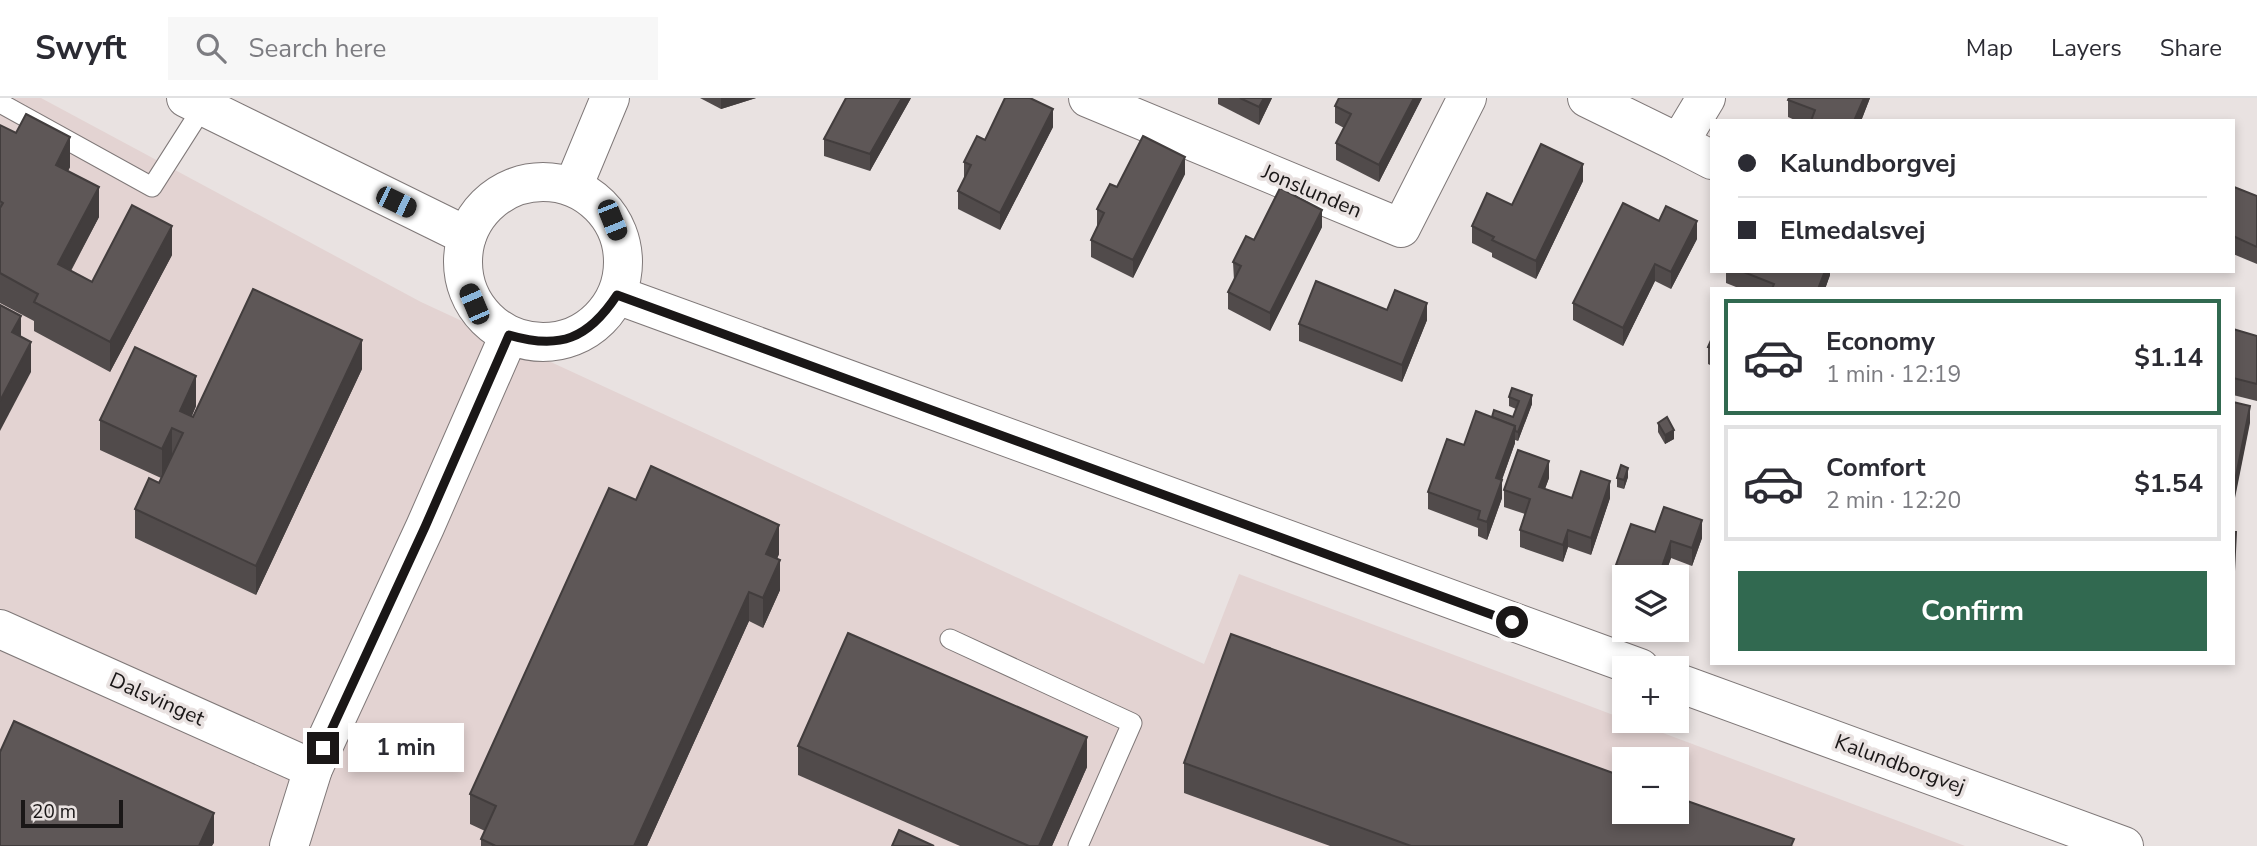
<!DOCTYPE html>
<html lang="en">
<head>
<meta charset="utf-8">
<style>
  :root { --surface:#fff; --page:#f7f7f7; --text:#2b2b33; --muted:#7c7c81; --line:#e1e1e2; --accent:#316950 }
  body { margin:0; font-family:"Nunito Sans",sans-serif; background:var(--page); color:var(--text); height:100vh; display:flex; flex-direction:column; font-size:26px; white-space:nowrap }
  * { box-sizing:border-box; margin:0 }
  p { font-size:23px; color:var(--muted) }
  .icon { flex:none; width:38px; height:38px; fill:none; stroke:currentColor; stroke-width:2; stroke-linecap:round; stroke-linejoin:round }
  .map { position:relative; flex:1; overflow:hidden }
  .panel { position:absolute; left:1710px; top:189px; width:525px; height:378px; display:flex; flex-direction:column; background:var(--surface); border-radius:0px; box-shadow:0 4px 10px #0003 }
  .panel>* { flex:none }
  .hud { position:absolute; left:1710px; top:21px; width:525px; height:154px; border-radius:0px; box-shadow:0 4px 10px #0003; display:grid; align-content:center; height:154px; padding:0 28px; background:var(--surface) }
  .tools { position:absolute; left:1612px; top:467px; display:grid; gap:14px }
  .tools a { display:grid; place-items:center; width:77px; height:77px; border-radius:0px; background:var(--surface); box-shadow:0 4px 10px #0003; font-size:35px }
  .scale { position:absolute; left:21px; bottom:18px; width:102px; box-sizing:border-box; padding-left:7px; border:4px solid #1a1717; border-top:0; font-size:19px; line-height:24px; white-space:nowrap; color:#1a1717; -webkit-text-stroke:5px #e9e2e1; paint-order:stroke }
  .end { position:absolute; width:32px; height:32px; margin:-16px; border:9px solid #1a1717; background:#fff; box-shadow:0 0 0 4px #fff }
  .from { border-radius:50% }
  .bubble { position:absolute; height:49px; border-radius:0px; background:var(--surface); box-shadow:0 4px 10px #0003; font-size:23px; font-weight:700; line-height:49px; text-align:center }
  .car { position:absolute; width:21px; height:42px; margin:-21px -10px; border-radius:9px; box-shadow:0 0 5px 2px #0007; background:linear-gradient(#222 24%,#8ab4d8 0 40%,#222 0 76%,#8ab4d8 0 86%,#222 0) }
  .hud b { display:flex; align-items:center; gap:24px; height:66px; font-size:26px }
  .hud b+b { border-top:2px solid var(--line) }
  .hud i { width:18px; height:18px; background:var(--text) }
  ul { padding:12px 0 0; list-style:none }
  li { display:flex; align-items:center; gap:21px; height:116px; margin:0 14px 10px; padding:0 14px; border:4px solid var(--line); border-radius:0px }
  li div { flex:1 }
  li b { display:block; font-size:26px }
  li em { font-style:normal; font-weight:700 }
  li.active { border-color:var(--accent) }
  li>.icon { width:63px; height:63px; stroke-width:1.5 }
  .primary-button { display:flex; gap:14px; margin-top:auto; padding:14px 28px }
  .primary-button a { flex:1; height:80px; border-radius:0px; background:var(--accent); color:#fff; font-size:28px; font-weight:700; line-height:80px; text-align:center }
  header { display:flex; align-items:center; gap:42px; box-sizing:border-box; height:98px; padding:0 35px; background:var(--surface); border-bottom:2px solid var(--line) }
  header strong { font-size:33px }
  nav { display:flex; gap:38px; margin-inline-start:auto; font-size:24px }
  .search { width:490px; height:63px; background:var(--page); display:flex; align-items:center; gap:18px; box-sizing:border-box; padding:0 24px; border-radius:0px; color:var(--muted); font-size:26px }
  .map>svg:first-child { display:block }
  .built { fill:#e3d3d2; fill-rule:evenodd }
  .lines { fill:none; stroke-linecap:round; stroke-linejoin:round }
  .lane-casing { stroke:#7f7878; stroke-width:21 }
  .street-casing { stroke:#7f7878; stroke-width:40 }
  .secondary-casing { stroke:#7f7878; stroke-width:40 }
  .lane { stroke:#fff; stroke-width:19 }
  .street { stroke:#fff; stroke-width:38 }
  .secondary { stroke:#fff; stroke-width:38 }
  .wall { fill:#514b4b }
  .shaded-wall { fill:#423d3d }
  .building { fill:#5e5757; stroke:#423d3d; stroke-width:2 }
  .route { stroke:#1a1717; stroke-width:9 }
  .labels { text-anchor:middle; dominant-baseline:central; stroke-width:7; stroke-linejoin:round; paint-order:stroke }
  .street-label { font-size:21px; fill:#1a1717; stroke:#e9e2e1 }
</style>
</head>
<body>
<header>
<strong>Swyft</strong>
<div class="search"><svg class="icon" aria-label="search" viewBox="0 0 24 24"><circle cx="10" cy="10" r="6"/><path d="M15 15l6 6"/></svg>Search here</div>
<nav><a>Map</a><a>Layers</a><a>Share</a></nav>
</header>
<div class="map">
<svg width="2257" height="748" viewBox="0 0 2257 748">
  <rect width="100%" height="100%" fill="#e9e2e1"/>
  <path class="built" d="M0,0H41L421,204L1204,566L1239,476L1624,621V623H1631L1965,748H0ZM1624,662H1676V714H1624Z"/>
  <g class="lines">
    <defs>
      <g id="lane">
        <path d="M0,5L152,89L203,9"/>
        <path d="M950,541L1132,625L1078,748"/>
      </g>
      <g id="street">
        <path d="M1088,0L1401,130L1467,0"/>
        <path d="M1587,0L1679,45L1706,0"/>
        <path d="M1679,45L1712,62"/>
        <path d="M573,89L610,0"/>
        <path d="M0,531L313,671"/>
        <path d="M289,748L313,671L425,429L509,237"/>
      </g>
      <g id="secondary">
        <path d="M186,0L467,138"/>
        <circle cx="543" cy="164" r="80"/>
        <path d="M617,197L1640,570"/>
        <path d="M1676,584L2124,748"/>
      </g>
    </defs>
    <use href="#lane" class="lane-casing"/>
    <use href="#street" class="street-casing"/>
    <use href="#secondary" class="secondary-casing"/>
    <use href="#lane" class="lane"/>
    <use href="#street" class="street"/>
    <use href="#secondary" class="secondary"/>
  </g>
  <g class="wall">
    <path d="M700,0H756L721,11Z"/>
    <path d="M911,0L870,73L824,58V41Z"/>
    <path d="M1218,0H1272L1259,27L1218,6Z"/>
    <path d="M1339,0H1422L1379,84L1336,62V45L1344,30L1335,25V8Z"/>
    <path d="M1870,0L1861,23H1797L1788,19V2Z"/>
    <path d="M0,27L70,69L68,73L99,119L71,173L92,184L172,157L110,274L34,233V223L0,205Z"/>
    <path d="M1053,29L1000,132L958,111V93L964,81V64L985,42Z"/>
    <path d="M1185,76L1133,180L1091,159V142L1097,129V111L1117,89Z"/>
    <path d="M1583,83L1536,181L1492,159V155L1472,145V128L1512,107Z"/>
    <path d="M2233,93L2257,98V166L2233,156Z"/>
    <path d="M1322,129L1270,233L1228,211V194L1234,182L1233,164L1254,142Z"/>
    <path d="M1697,141L1671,191L1655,183L1623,248L1573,222V205Z"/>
    <path d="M1726,173H1830V177L1825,191H1741L1726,185Z"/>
    <path d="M1427,222L1402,284L1299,243V226Z"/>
    <path d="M2233,231L2257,238V303L2233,297Z"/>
    <path d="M1712,240V268L1708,266V249Z"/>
    <path d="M362,271L256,497L135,440V411L159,385L161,380L100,352V322L196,308L192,318L193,319Z"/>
    <path d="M1509,299L1532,306L1518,343L1515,342V345L1502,382V400L1487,442L1478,438V430L1428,411V394L1464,347L1492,319H1513L1516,311L1509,308Z"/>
    <path d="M1658,325L1674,341L1665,346L1658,334Z"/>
    <path d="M1628,379L1624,391L1617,389V380Z"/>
    <path d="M1549,380L1545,391L1572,400H1610L1591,457L1568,449L1563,464L1520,449V432L1525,416L1504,409V392Z"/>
    <path d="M636,402L779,456L777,461L780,492L763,530L749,523L647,748H481V741L485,733L470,726V696Z"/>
    <path d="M1655,434L1702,440L1692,468L1671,460L1664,480H1624V487L1616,485V467Z"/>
    <path d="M798,648L1087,669L1052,748H960L798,677Z"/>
    <path d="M1184,665L1794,748H1330L1184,695Z"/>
  </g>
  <g class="shaded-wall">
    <path d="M721,0H756L721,11Z"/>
    <path d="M902,0H911L870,73V56Z"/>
    <path d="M1264,0H1272L1259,27V9Z"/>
    <path d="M1414,0H1422L1379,84V67Z"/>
    <path d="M1864,0H1870L1861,23H1854Z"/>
    <path d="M1053,11V29L1000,132V115Z"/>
    <path d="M70,39V69L56,96V67Z"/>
    <path d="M1185,59V76L1133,180V162Z"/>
    <path d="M1583,66V83L1536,181V163Z"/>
    <path d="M99,89V119L58,196V166Z"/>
    <path d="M1322,112V129L1270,233V215Z"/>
    <path d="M1697,123V141L1671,191V174Z"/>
    <path d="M172,128V157L110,274V244Z"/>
    <path d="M1655,166V183L1623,248V230Z"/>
    <path d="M1825,173H1830V177L1825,191H1818Z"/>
    <path d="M1427,205V222L1402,284V267Z"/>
    <path d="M21,218V248L12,234Z"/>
    <path d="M362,242V271L256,497V468Z"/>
    <path d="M31,244V274L0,333V303Z"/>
    <path d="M196,278V308L183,338L180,313Z"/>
    <path d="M1532,297V306L1518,343V334Z"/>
    <path d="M2250,308V325L2233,410V393Z"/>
    <path d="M1515,328V345L1496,398V380Z"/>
    <path d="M172,330V360L162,380V351Z"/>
    <path d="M1674,332V341L1665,346V337Z"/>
    <path d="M1549,363V380L1539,406V389Z"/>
    <path d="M1628,370V379L1624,391V382Z"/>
    <path d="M1502,382V400L1487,442V424Z"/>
    <path d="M1610,383V400L1591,457V440Z"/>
    <path d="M1702,422V440L1692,468V450Z"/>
    <path d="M779,427V456L766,486V456Z"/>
    <path d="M1568,432V449L1563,464V447Z"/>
    <path d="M1671,443V460L1664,480H1658Z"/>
    <path d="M780,462V492L763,530V500Z"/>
    <path d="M749,494V523L647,748H634Z"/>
    <path d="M1087,639V669L1052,748H1039Z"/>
    <path d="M214,715V745L212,748H199Z"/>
  </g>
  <g class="building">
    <path d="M846,0H902L870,56L824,41Z"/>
    <path d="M1005,0H1030L1053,11L1000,115L958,93L971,67L964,64L977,38L985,42Z"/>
    <path d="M1240,0H1264L1259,9Z"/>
    <path d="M1339,0H1414L1379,67L1336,45L1351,16L1335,8Z"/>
    <path d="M1789,0H1864L1854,23H1811L1815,12L1788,2Z"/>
    <path d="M26,16L70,39L56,67L99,89L58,166L92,184L132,107L172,128L110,244L34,204L38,196L0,175V110L3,105L0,103V27L16,35Z"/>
    <path d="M1143,38L1185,59L1133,162L1091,142L1104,115L1097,111L1110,86L1117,89Z"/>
    <path d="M1541,46L1583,66L1536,163L1492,142L1494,139L1472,128L1487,95L1512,107Z"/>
    <path d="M2234,89L2257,98V149L2233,138V93Z"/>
    <path d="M1280,90L1322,112L1270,215L1228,194L1241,168L1233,164L1246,138L1254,142Z"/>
    <path d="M1623,105L1659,123L1666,108L1697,123L1671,174L1655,166L1623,230L1573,205Z"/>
    <path d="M1741,173H1825L1818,191H1772L1774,186Z"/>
    <path d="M1316,183L1387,212L1395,192L1427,205L1402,267L1299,226Z"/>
    <path d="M253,191L362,242L256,468L135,411L149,380L159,385L183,335L172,330L162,351L100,322L135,249L196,278L180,313L193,319Z"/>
    <path d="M0,207L21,218L12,234L31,244L0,303Z"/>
    <path d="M2233,231L2257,238V286L2233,280Z"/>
    <path d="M1712,240V250L1708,249Z"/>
    <path d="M1512,290L1532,297L1518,334L1515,333V328L1492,319L1494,312L1513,319L1519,303L1509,299Z"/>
    <path d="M2233,304L2250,308L2233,393Z"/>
    <path d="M1476,313L1515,328L1496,380L1502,382L1487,424L1478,421L1480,413L1428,394L1447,341L1464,347Z"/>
    <path d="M1667,319L1674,332L1665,337L1658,325Z"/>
    <path d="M1518,352L1549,363L1539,389L1572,400L1581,373L1610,383L1591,440L1568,432L1563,447L1520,432L1530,401L1504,392Z"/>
    <path d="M1621,367L1628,370L1624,382L1617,380Z"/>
    <path d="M651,368L779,427L766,456L780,462L763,500L749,494L634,748H493L494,747L481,741L496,708L470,696L609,390L636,402Z"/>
    <path d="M1664,409L1702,422L1692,450L1671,443L1658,480H1651L1616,467L1631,426L1655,434Z"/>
    <path d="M2233,434H2236L2233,493Z"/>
    <path d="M848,535L1087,639L1039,748H1029L798,648Z"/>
    <path d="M1231,536L1624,679V714H1676V699L1794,741L1791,748H1411L1184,665Z"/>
    <path d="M14,623L214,715L199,748H0V654Z"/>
    <path d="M899,732L934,748H892Z"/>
  </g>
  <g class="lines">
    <path class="route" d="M323,650L425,429L509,237C560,252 588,241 617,197L1512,524"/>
  </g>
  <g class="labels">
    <g class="street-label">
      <text transform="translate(1312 93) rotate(23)">Jonslunden</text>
      <text transform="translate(157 601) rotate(24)">Dalsvinget</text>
      <text transform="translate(1900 666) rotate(20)">Kalundborgvej</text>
    </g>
  </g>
</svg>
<div class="tools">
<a><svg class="icon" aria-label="layers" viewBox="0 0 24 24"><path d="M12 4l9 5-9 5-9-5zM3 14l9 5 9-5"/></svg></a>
<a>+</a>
<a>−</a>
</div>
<div class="scale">20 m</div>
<i class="end from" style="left:1512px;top:524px"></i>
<i class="end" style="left:323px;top:650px"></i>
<div class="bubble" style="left:348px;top:625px;width:116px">1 min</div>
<i class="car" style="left:396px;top:104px;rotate:116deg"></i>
<i class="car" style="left:612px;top:122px;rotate:158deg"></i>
<i class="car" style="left:474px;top:206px;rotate:337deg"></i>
<div class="hud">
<b><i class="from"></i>Kalundborgvej</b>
<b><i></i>Elmedalsvej</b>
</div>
<section class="panel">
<ul>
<li class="active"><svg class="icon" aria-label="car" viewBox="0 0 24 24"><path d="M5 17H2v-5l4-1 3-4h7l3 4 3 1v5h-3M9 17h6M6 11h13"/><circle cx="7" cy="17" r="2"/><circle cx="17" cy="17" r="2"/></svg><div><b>Economy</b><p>1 min · 12:19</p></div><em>$1.14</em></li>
<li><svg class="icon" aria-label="car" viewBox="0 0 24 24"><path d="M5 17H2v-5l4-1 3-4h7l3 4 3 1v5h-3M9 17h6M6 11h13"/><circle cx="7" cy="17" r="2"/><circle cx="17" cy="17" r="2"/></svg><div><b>Comfort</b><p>2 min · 12:20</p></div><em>$1.54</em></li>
</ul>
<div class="primary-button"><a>Confirm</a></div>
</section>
</div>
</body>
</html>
